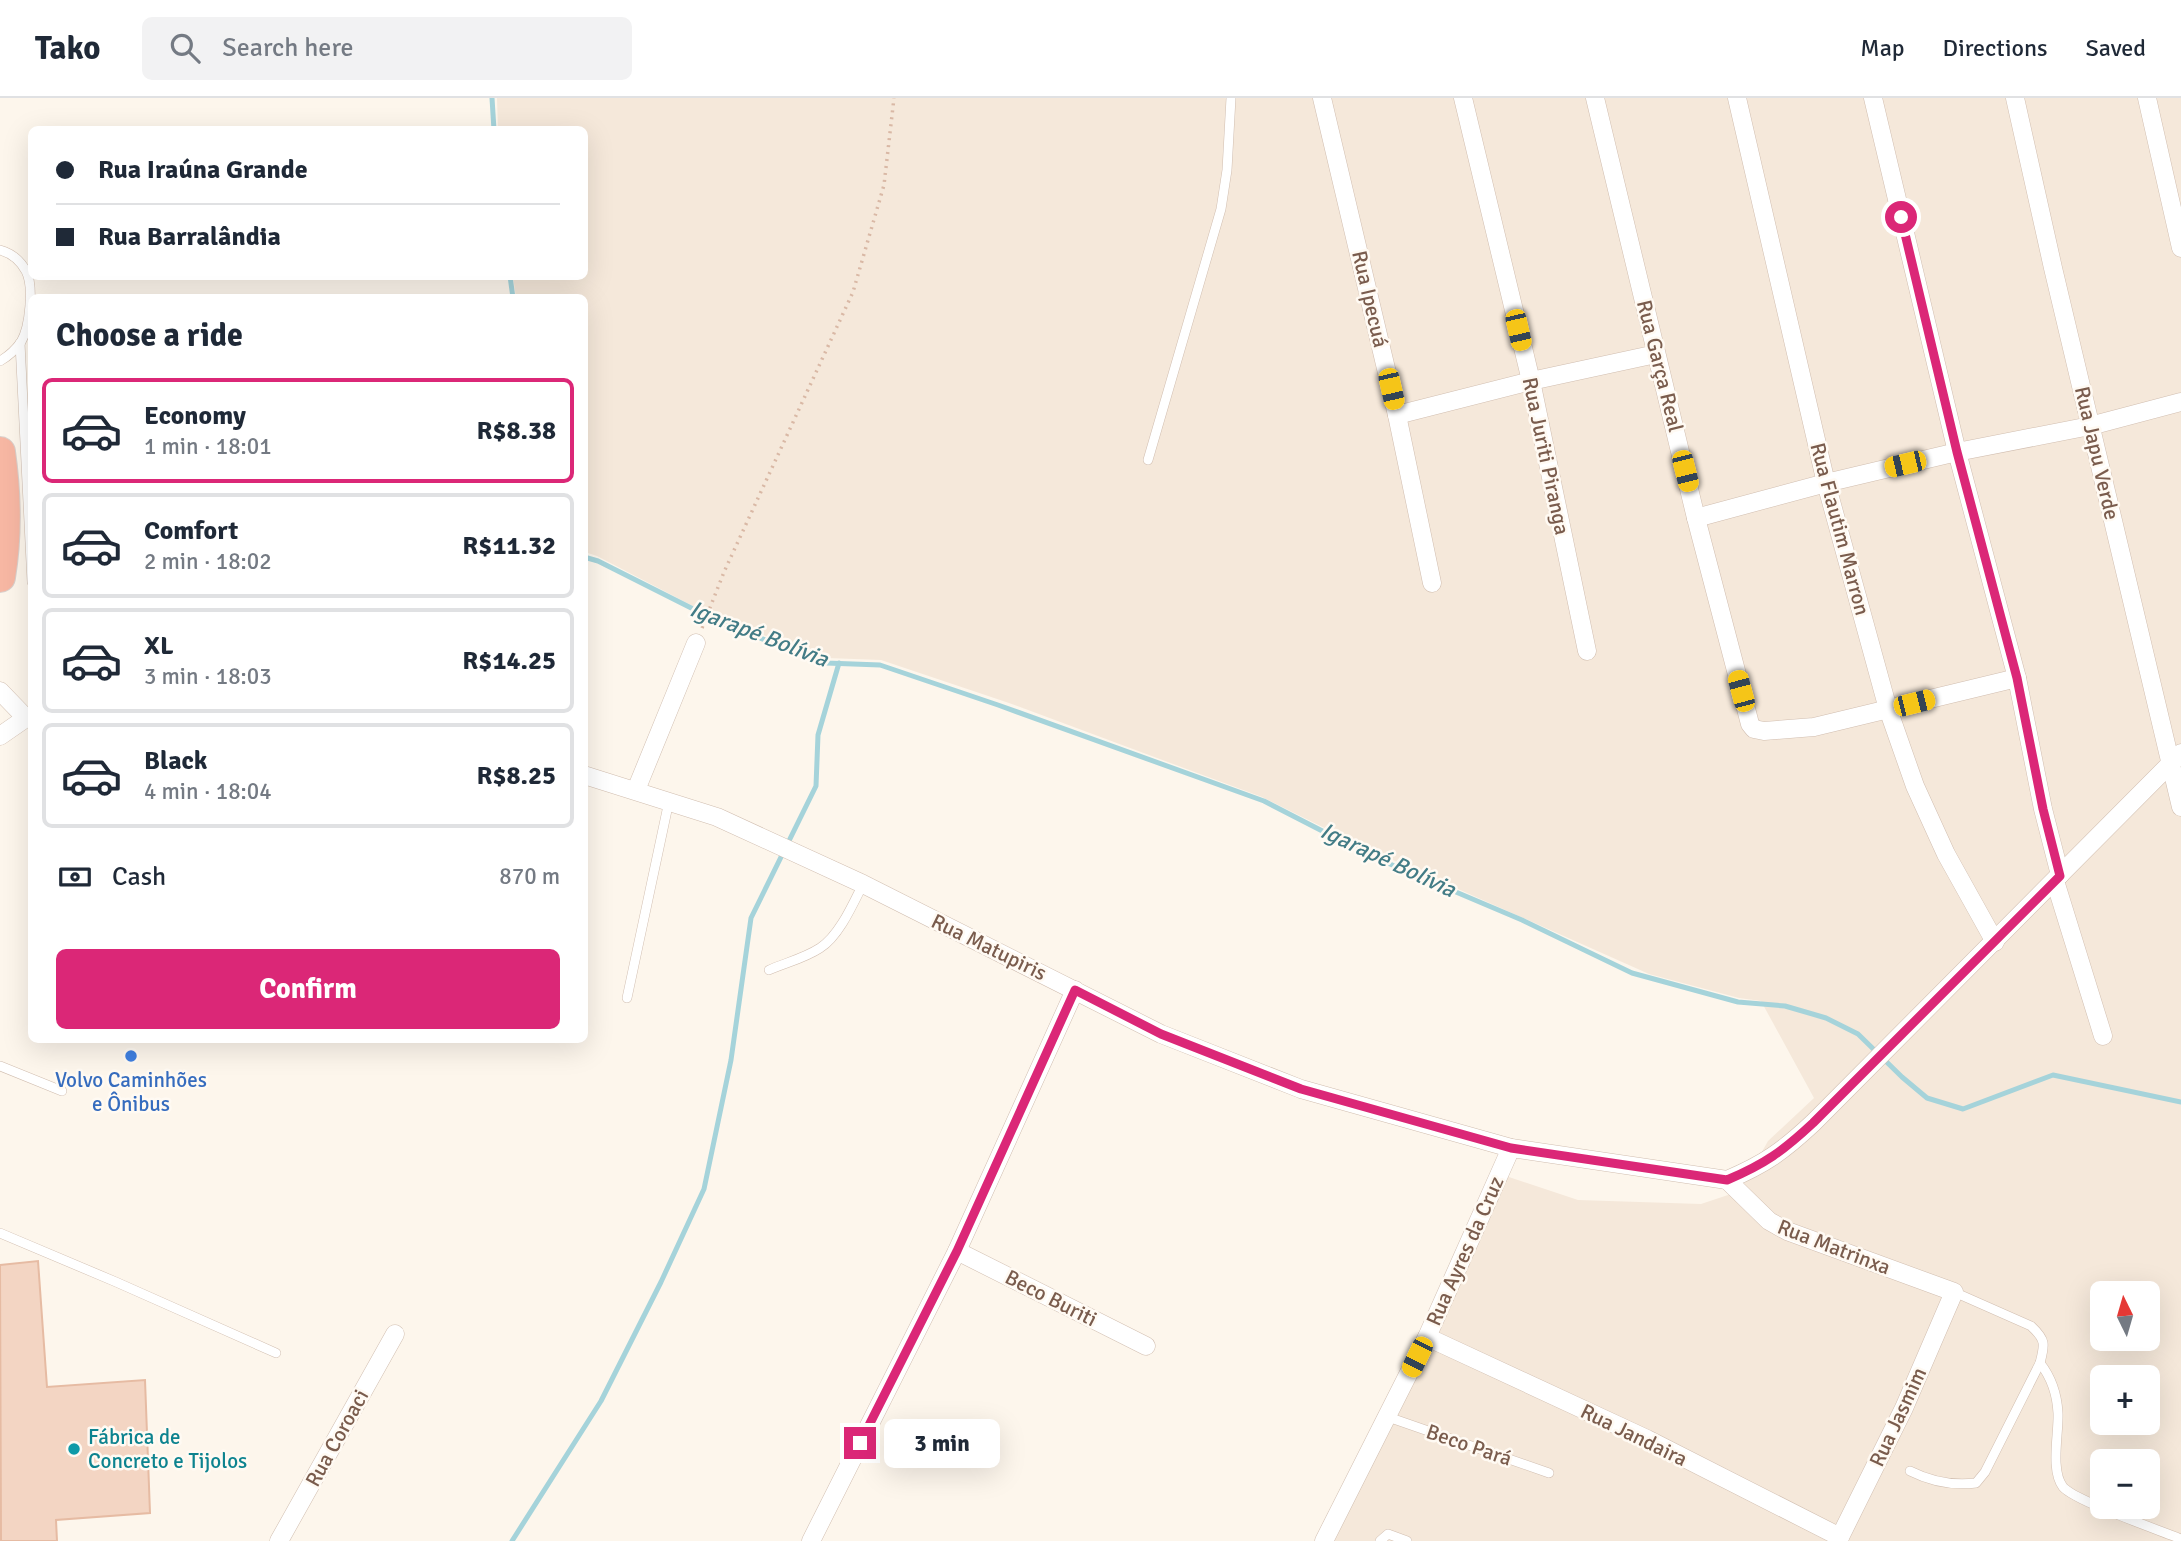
<!DOCTYPE html>
<html lang="en">
<head>
<meta charset="utf-8">
<style>
  :root { --surface:#fff; --page:#f2f2f3; --text:#1f2937; --muted:#747a83; --line:#e0e1e3; --accent:#db2777 }
  body { margin:0; font-family:Signika,sans-serif; background:var(--page); color:var(--text); height:100vh; display:flex; flex-direction:column; font-size:26px; white-space:nowrap }
  * { box-sizing:border-box; margin:0 }
  p { font-size:23px; color:var(--muted) }
  .icon { flex:none; width:38px; height:38px; fill:none; stroke:currentColor; stroke-width:2; stroke-linecap:round; stroke-linejoin:round }
  .map { position:relative; flex:1; overflow:hidden }
  .sheet { position:absolute; left:28px; top:196px; width:560px; height:749px; display:flex; flex-direction:column; background:var(--surface); border-radius:10px; box-shadow:0 7px 28px #0002 }
  .sheet>* { flex:none }
  .top-card { position:absolute; left:28px; top:28px; width:560px; height:154px; border-radius:10px; box-shadow:0 7px 28px #0002; display:grid; align-content:center; height:154px; padding:0 28px; background:var(--surface) }
  .needle { width:46px; rotate:355deg }
  .fabs { position:absolute; left:2090px; top:1183px; display:grid; gap:14px }
  .fabs a { display:grid; place-items:center; width:70px; height:70px; border-radius:10px; background:var(--surface); box-shadow:0 7px 28px #0002; font-size:35px }
  .end { position:absolute; width:32px; height:32px; margin:-16px; border:9px solid #db2777; background:#fff; box-shadow:0 0 0 4px #fff }
  .from { border-radius:50% }
  .bubble { position:absolute; height:49px; border-radius:10px; background:var(--surface); box-shadow:0 7px 28px #0002; font-size:23px; font-weight:700; line-height:49px; text-align:center }
  .car { position:absolute; width:21px; height:42px; margin:-21px -10px; border-radius:9px; box-shadow:0 0 5px 2px #0007; background:linear-gradient(#f5c518 24%,#345 0 40%,#f5c518 0 76%,#345 0 86%,#f5c518 0) }
  .top-card b { display:flex; align-items:center; gap:24px; height:66px; font-size:26px }
  .top-card b+b { border-top:2px solid var(--line) }
  .top-card i { width:18px; height:18px; background:var(--text) }
  ul { padding:0; list-style:none }
  li { display:flex; align-items:center; gap:21px; height:105px; margin:0 14px 10px; padding:0 14px; border:4px solid var(--line); border-radius:10px }
  li div { flex:1 }
  li b { display:block; font-size:26px }
  li em { font-style:normal; font-weight:700 }
  li.selected { border-color:var(--accent) }
  li>.icon { width:63px; height:63px; stroke-width:1.5 }
  h2 { padding:0 28px; font-size:32px; line-height:84px }
  .pay { display:flex; align-items:center; gap:18px; height:77px; padding:0 28px; font-size:26px }
  .pay p { margin-inline-start:auto }
  .action { display:flex; gap:14px; margin-top:auto; padding:14px 28px }
  .action a { flex:1; height:80px; border-radius:10px; background:var(--accent); color:#fff; font-size:28px; font-weight:700; line-height:80px; text-align:center }
  header { display:flex; align-items:center; gap:42px; box-sizing:border-box; height:98px; padding:0 35px; background:var(--surface); border-bottom:2px solid var(--line) }
  header strong { font-size:33px }
  nav { display:flex; gap:38px; margin-inline-start:auto; font-size:24px }
  .search { width:490px; height:63px; background:var(--page); display:flex; align-items:center; gap:18px; box-sizing:border-box; padding:0 24px; border-radius:10px; color:var(--muted); font-size:26px }
  .map>svg:first-child { display:block }
  .residential { fill:#f5e8da; fill-rule:evenodd }
  .lines { fill:none; stroke-linecap:round; stroke-linejoin:round }
  .stream { stroke:#a5d3da; stroke-width:5 }
  .building { fill:#f3d5c3; stroke:#e6bba3; stroke-width:2 }
  .lane-casing { stroke:#d1beb0; stroke-width:10 }
  .street-casing { stroke:#d1beb0; stroke-width:19 }
  .highway-casing { stroke:#dad1cd; stroke-width:32 }
  .path { stroke:#d9b8a5; stroke-width:3.5; stroke-dasharray:2 5; stroke-linecap:butt }
  .lane { stroke:#fff; stroke-width:9 }
  .street { stroke:#fff; stroke-width:18 }
  .highway { stroke:#f7b7a3; stroke-width:30 }
  .route { stroke:#db2777; stroke-width:9 }
  .shop-dot { fill:#3f7fe0; stroke:#fffaf3; stroke-width:2.5 }
  .culture-dot { fill:#0f9aa8; stroke:#fffaf3; stroke-width:2.5 }
  .labels { text-anchor:middle; dominant-baseline:central; stroke-width:5; stroke-linejoin:round; paint-order:stroke }
  .street-label { font-size:21px; fill:#7a5c4d; stroke:#fffaf3 }
  .shop-label { font-size:21px; fill:#366cbe; stroke:#fffaf3 }
  .culture-label { font-size:21px; fill:#0d838f; stroke:#fffaf3; text-anchor:start }
  .water-label { font-size:23px; font-style:italic; fill:#437c86; stroke:#fffaf3 }
</style>
</head>
<body>
<header>
<strong>Tako</strong>
<div class="search"><svg class="icon" aria-label="search" viewBox="0 0 24 24"><circle cx="10" cy="10" r="6"/><path d="M15 15l6 6"/></svg>Search here</div>
<nav><a>Map</a><a>Directions</a><a>Saved</a></nav>
</header>
<div class="map">
<svg width="2181" height="1443" viewBox="0 0 2181 1443">
  <rect width="100%" height="100%" fill="#fdf6ec"/>
  <path class="residential" d="M497,0H2181V1443H1322L1500,1076L1578,1102L1701,1106L1740,1093L1768,1043L1814,1000L1761,903L1739,900L1649,876L1357,746L1262,699L1009,605L881,562L827,560L714,519L597,458L585,454L584,200L516,199L513,179L584,178V32L498,31ZM2102,1195H2147V1241H2102ZM2102,1279H2147V1325H2102ZM2102,1363H2147V1409H2102Z"/>
  <g class="lines">
    <g class="stream">
      <path d="M492,0L494,32"/>
      <path d="M510,178L513,200"/>
      <path d="M584,459L598,463L723,526L826,565L880,567L998,607L1264,703L1371,758L1522,822L1632,875L1738,904L1785,908L1826,920L1858,936L1902,979L1927,1000L1963,1011L2053,977L2181,1004"/>
      <path d="M512,1443L601,1303L661,1184L704,1091L731,962L751,820L816,688L818,637L839,565"/>
    </g>
  </g>
  <path class="building" d="M38,1163L47,1289L145,1282L150,1415L56,1422L57,1443H1L0,1167Z"/>
  <g class="lines">
    <defs>
      <g id="lane">
        <path d="M0,152C11,155 20,162 26,173C34,188 30,229 21,244C16,251 7,259 0,263"/>
        <path d="M20,245L32,484"/>
        <path d="M1148,362L1221,111L1227,72L1231,0"/>
        <path d="M769,872C785,865 805,860 820,850C839,838 853,806 863,786"/>
        <path d="M627,900L669,703"/>
        <path d="M0,968L62,993"/>
        <path d="M0,1135L116,1184L276,1255"/>
        <path d="M2040,1265C2051,1279 2057,1296 2058,1315C2059,1335 2050,1372 2063,1389C2075,1403 2159,1432 2181,1441"/>
        <path d="M1388,1319L1549,1375"/>
        <path d="M1910,1373C1932,1384 1952,1388 1976,1385L1985,1374L2040,1265C2045,1246 2046,1242 2031,1228L1954,1194"/>
        <path d="M1380,1443L1388,1436L1407,1443"/>
      </g>
      <g id="street">
        <path d="M1322,0L1397,317L1432,485"/>
        <path d="M1463,0L1531,283L1587,553"/>
        <path d="M1595,0L1696,420L1750,626L1754,631L1764,633L1814,629L2017,580"/>
        <path d="M1737,0L1826,385L1888,611L1915,688L1946,756L1995,844"/>
        <path d="M1873,0L1957,354L2017,580L2043,711L2060,777"/>
        <path d="M2015,0L2053,170L2181,709"/>
        <path d="M2147,0L2181,150"/>
        <path d="M1397,317L1531,283L1656,256"/>
        <path d="M1696,420L1826,385L1957,354L2090,328L2181,304"/>
        <path d="M0,593L26,620"/>
        <path d="M0,638L26,620H32"/>
        <path d="M584,677L717,719L863,786L1161,936L1301,991L1511,1050L1727,1082C1765,1066 1783,1053 1813,1025L2181,655"/>
        <path d="M636,692L696,545"/>
        <path d="M2055,783L2103,938"/>
        <path d="M1727,1082L1769,1123L1787,1133L1954,1194L1904,1310L1838,1443"/>
        <path d="M957,1153L1146,1248"/>
        <path d="M1427,1239L1647,1341L1840,1439"/>
        <path d="M279,1443L395,1236"/>
        <path d="M811,1443L957,1153L1075,892"/>
        <path d="M1324,1443L1427,1239L1511,1050"/>
      </g>
      <path id="highway" d="M0,354C6,396 7,437 0,479"/>
    </defs>
    <use href="#lane" class="lane-casing"/>
    <use href="#street" class="street-casing"/>
    <use href="#highway" class="highway-casing"/>
    <path class="path" d="M702,530L724,474L853,194L884,87L894,0"/>
    <use href="#lane" class="lane"/>
    <use href="#street" class="street"/>
    <use href="#highway" class="highway"/>
  </g>
  <g class="lines">
    <path class="route" d="M860,1345L957,1153L1075,892L1161,936L1301,991L1511,1050L1727,1082C1765,1066 1783,1053 1813,1025L2060,778L2043,711L2017,580L1957,354L1901,119"/>
  </g>
  <circle class="shop-dot" cx="131" cy="958" r="7"/>
  <circle class="culture-dot" cx="74" cy="1351" r="7"/>
  <g class="labels">
    <g class="street-label">
      <text transform="translate(1370 201) rotate(77)">Rua Ipecuá</text>
      <text transform="translate(1660 268) rotate(76)">Rua Garça Real</text>
      <text transform="translate(2097 355) rotate(77)">Rua Japu Verde</text>
      <text transform="translate(1546 358) rotate(78)">Rua Juriti Piranga</text>
      <text transform="translate(1840 431) rotate(75)">Rua Flautim Marron</text>
      <text transform="translate(989 849) rotate(26)">Rua Matupiris</text>
      <text transform="translate(1834 1149) rotate(21)">Rua Matrinxa</text>
      <text transform="translate(1465 1153) rotate(-66)">Rua Ayres da Cruz</text>
      <text transform="translate(1051 1200) rotate(27)">Beco Buriti</text>
      <text transform="translate(1898 1319) rotate(-65)">Rua Jasmim</text>
      <text transform="translate(1634 1337) rotate(26)">Rua Jandaira</text>
      <text transform="translate(337 1340) rotate(-61)">Rua Coroaci</text>
      <text transform="translate(1469 1347) rotate(19)">Beco Pará</text>
    </g>
    <g class="shop-label">
      <text x="131" y="982">Volvo Caminhões<tspan x="131" dy="24">e Ônibus</tspan></text>
    </g>
    <g class="culture-label">
      <text x="88" y="1339">Fábrica de<tspan x="88" dy="24">Concreto e Tijolos</tspan></text>
    </g>
    <g class="water-label">
      <text transform="translate(759 536) rotate(21)">Igarapé Bolívia</text>
      <text transform="translate(1388 762) rotate(25)">Igarapé Bolívia</text>
    </g>
  </g>
</svg>
<div class="fabs">
<a><svg class="needle" viewBox="-14 -14 28 28"><path d="M0-13l5 13h-10z" fill="#e53935"/><path d="M0 13l5-13h-10z" fill="#747a83"/></svg></a>
<a>+</a>
<a>−</a>
</div>
<i class="end from" style="left:1901px;top:119px"></i>
<i class="end" style="left:860px;top:1345px"></i>
<div class="bubble" style="left:884px;top:1321px;width:116px">3 min</div>
<i class="car" style="left:1518px;top:232px;rotate:167deg"></i>
<i class="car" style="left:1391px;top:291px;rotate:167deg"></i>
<i class="car" style="left:1905px;top:366px;rotate:257deg"></i>
<i class="car" style="left:1685px;top:373px;rotate:166deg"></i>
<i class="car" style="left:1741px;top:593px;rotate:345deg"></i>
<i class="car" style="left:1914px;top:605px;rotate:76deg"></i>
<i class="car" style="left:1417px;top:1259px;rotate:206deg"></i>
<div class="top-card">
<b><i class="from"></i>Rua Iraúna Grande</b>
<b><i></i>Rua Barralândia</b>
</div>
<section class="sheet">
<h2>Choose a ride</h2>
<ul>
<li class="selected"><svg class="icon" aria-label="car" viewBox="0 0 24 24"><path d="M5 17H2v-5l4-1 3-4h7l3 4 3 1v5h-3M9 17h6M6 11h13"/><circle cx="7" cy="17" r="2"/><circle cx="17" cy="17" r="2"/></svg><div><b>Economy</b><p>1 min · 18:01</p></div><em>R$8.38</em></li>
<li><svg class="icon" aria-label="car" viewBox="0 0 24 24"><path d="M5 17H2v-5l4-1 3-4h7l3 4 3 1v5h-3M9 17h6M6 11h13"/><circle cx="7" cy="17" r="2"/><circle cx="17" cy="17" r="2"/></svg><div><b>Comfort</b><p>2 min · 18:02</p></div><em>R$11.32</em></li>
<li><svg class="icon" aria-label="car" viewBox="0 0 24 24"><path d="M5 17H2v-5l4-1 3-4h7l3 4 3 1v5h-3M9 17h6M6 11h13"/><circle cx="7" cy="17" r="2"/><circle cx="17" cy="17" r="2"/></svg><div><b>XL</b><p>3 min · 18:03</p></div><em>R$14.25</em></li>
<li><svg class="icon" aria-label="car" viewBox="0 0 24 24"><path d="M5 17H2v-5l4-1 3-4h7l3 4 3 1v5h-3M9 17h6M6 11h13"/><circle cx="7" cy="17" r="2"/><circle cx="17" cy="17" r="2"/></svg><div><b>Black</b><p>4 min · 18:04</p></div><em>R$8.25</em></li>
</ul>
<div class="pay"><svg class="icon" aria-label="cash" viewBox="0 0 24 24"><path d="M3 7h18v10H3z"/><circle cx="12" cy="12" r="2"/></svg>Cash<p>870 m</p></div>
<div class="action"><a>Confirm</a></div>
</section>
</div>
</body>
</html>
